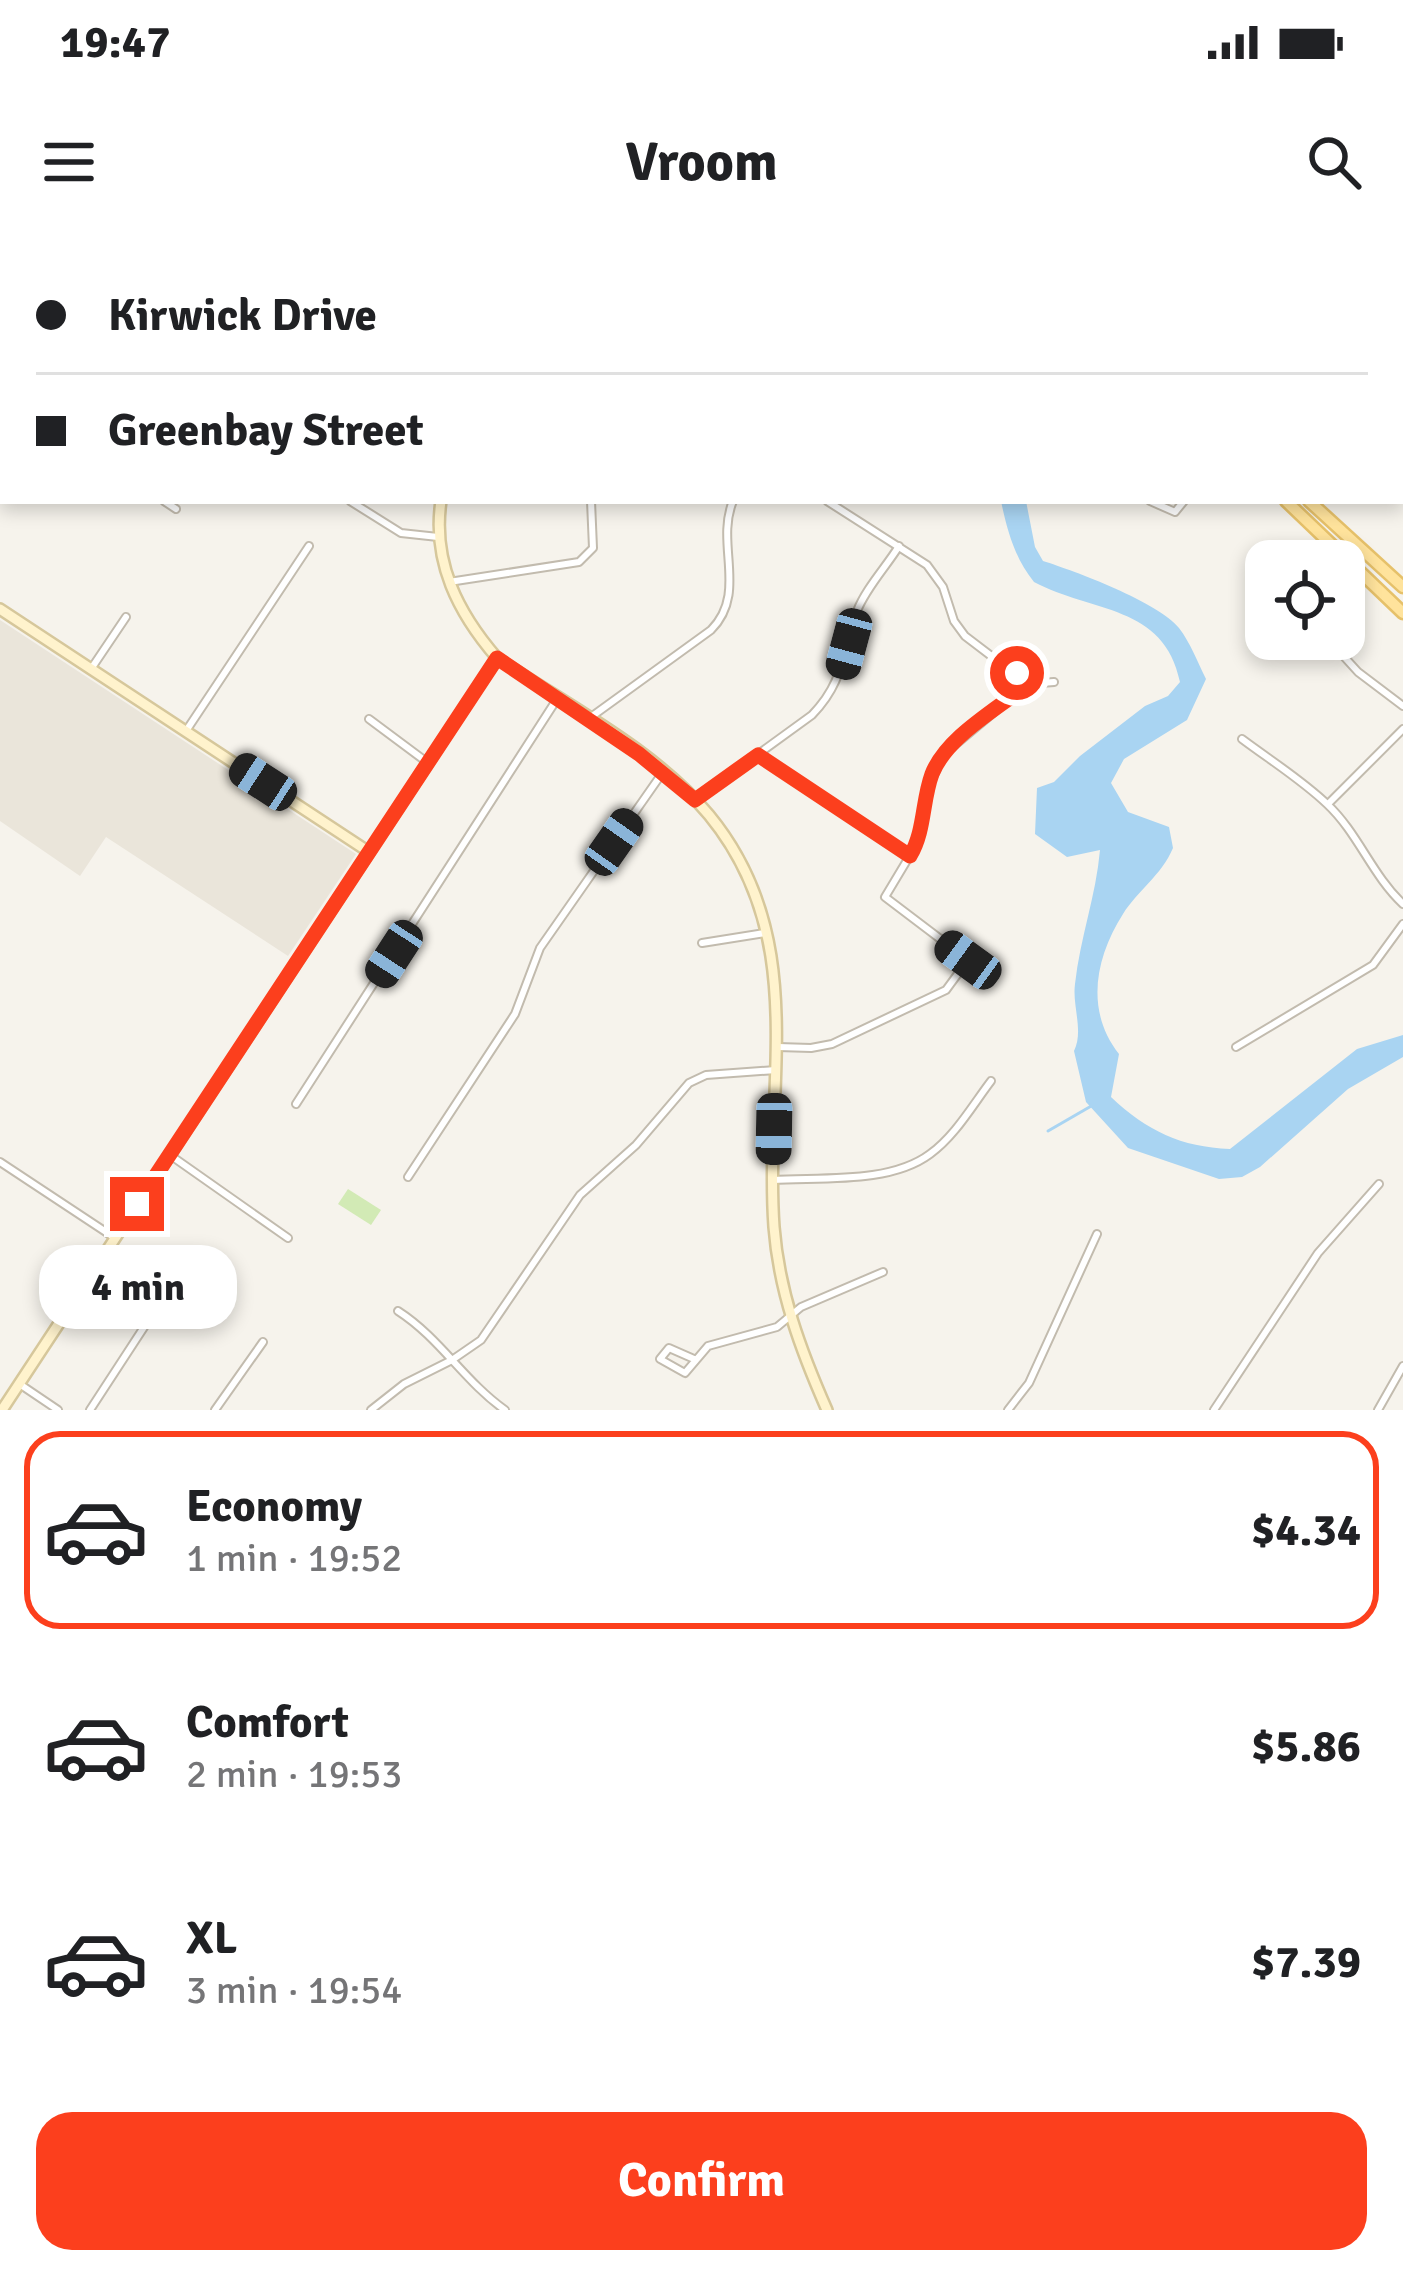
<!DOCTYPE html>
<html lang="en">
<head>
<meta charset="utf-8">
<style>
  :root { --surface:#fff; --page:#f2f2f2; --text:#202124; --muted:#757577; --line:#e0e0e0; --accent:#fc3f1d }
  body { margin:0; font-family:Signika,sans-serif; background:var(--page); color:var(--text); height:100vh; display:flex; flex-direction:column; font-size:45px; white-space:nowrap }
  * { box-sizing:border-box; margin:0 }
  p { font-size:39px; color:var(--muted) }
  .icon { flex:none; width:66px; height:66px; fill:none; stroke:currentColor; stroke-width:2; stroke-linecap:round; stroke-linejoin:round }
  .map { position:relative; height:1170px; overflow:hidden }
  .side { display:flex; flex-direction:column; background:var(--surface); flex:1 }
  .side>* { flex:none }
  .top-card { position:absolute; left:0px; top:0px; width:1404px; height:264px; box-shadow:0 6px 18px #0003; display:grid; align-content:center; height:264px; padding:0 36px; background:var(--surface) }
  .controls { position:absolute; left:1245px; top:300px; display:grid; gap:24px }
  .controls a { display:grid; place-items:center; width:120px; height:120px; border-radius:24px; background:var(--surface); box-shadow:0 6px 18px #0003; font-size:60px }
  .end { position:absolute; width:54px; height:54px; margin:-27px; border:15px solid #fc3f1d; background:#fff; box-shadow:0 0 0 6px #fff }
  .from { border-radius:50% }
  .bubble { position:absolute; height:84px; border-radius:36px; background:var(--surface); box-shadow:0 6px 18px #0003; font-size:39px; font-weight:700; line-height:84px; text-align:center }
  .car { position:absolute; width:36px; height:72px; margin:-36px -18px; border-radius:15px; box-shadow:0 0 9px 3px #0007; background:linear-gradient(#222 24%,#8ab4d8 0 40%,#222 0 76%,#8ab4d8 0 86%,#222 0) }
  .top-card b { display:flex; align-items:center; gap:42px; height:114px; font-size:45px }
  .top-card b+b { border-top:3px solid var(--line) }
  .top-card i { width:30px; height:30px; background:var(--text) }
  ul { padding:21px 0 0; list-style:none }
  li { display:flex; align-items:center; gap:36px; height:198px; margin:0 24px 18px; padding:0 12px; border:6px solid transparent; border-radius:36px }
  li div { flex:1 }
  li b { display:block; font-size:45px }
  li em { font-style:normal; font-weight:700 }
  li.current { border-color:var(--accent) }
  li>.icon { width:108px; height:108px; stroke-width:1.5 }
  .primary-button { display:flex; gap:24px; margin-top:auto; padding:24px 36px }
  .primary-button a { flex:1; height:138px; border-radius:36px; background:var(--accent); color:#fff; font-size:48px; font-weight:700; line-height:138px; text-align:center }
  .status { display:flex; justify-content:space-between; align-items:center; height:84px; padding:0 60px; background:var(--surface); direction:ltr }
  .status svg { height:33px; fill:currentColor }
  header { display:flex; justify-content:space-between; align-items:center; height:156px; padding:0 36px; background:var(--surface); font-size:54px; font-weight:700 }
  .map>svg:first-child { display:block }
  .residential { fill:#eae5da }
  .green { fill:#d2eab5 }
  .water { fill:#a9d4f2 }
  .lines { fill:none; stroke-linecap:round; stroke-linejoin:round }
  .stream { stroke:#a9d4f2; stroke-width:3 }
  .street-casing { stroke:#c2bbae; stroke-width:10 }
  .secondary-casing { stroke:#d6c79b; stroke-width:14 }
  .primary-casing { stroke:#e6c16a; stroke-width:15 }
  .street { stroke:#fff; stroke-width:6 }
  .secondary { stroke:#fff3cd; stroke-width:9 }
  .primary { stroke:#ffe39c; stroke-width:10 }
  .route { stroke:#fc3f1d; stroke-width:15 }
</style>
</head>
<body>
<div class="status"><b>19:47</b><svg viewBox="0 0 49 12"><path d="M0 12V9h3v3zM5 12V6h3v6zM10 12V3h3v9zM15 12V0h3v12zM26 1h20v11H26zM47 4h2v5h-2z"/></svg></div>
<header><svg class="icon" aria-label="menu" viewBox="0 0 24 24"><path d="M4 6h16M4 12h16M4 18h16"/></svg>Vroom<svg class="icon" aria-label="search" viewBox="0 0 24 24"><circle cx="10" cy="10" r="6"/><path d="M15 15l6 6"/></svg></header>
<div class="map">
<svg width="1403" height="1170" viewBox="0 0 1403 1170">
  <rect width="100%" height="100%" fill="#f6f3ec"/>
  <path class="residential" d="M0,380L356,614L288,716L106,597L80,636L0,581Z"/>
  <path class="green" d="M348,949L381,970L371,985L338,964Z"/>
  <path class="water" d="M1001,261H1026L1035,307L1043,321C1075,331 1158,362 1179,388C1190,402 1198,423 1206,439L1187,480L1124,519L1111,543L1128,572L1169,587L1173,608C1161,636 1138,650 1123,674C1095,718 1085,771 1119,814L1111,857C1147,891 1181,907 1230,909L1357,809L1403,795V817L1348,849L1260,927L1242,937L1219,939L1128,908L1086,862L1074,811C1084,791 1072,766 1075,744C1080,698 1096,656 1100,610L1067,617L1035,594L1037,548L1054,542L1080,516L1145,466L1168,456L1180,442C1164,364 1092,373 1034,342C1015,319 1007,290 1001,261Z"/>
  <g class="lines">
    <path class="stream" d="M1048,891L1093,865"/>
    <defs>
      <g id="street">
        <path d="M313,0L318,3"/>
        <path d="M719,0L724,3"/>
        <path d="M1028,0L1030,3"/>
        <path d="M81,3L83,0"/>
        <path d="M269,3L271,0"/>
        <path d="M734,3L739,0"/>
        <path d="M1013,3L1015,0"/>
        <path d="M1208,3L1210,0"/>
        <path d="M0,255L3,250"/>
        <path d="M164,261L176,269"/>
        <path d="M350,261L401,293L438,297"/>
        <path d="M827,261L927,325L943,347L954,381L965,396L1028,444"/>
        <path d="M1150,261L1175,272L1184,261"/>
        <path d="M449,342L579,322L593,308L591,261"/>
        <path d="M1328,399L1358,432L1403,466"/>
        <path d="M91,429L126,377"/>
        <path d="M591,477L711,390C748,353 715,304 733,261"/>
        <path d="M369,479L428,523"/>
        <path d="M186,491L309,306"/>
        <path d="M1242,499C1270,520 1302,540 1327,564C1358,593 1372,635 1403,664"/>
        <path d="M758,516L911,616"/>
        <path d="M695,560L812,475C846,440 841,412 857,371C866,348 886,327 899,306"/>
        <path d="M1329,563L1403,489"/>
        <path d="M702,703L765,693"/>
        <path d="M990,724L968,720L885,657L918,602L926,553L943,515L1028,444L1054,442"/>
        <path d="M778,807L811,808L832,804L946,750L968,720"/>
        <path d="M1236,807L1373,725L1403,684"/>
        <path d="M296,864L557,459"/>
        <path d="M170,915L288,998"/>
        <path d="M0,922L115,998"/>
        <path d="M408,937L515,774L540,708L663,532"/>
        <path d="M773,940C821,937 890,944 930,914C955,896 972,866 991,841"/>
        <path d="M398,1071C440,1098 464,1141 505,1170"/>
        <path d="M694,1119L669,1108L660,1119L685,1133L708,1106L777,1087L801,1067L883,1032"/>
        <path d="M21,1145L58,1170"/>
        <path d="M90,1170L178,1035"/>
        <path d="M215,1170L263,1102"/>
        <path d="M371,1170L404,1144L452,1120L481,1100L580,955L636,905L689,843L706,835L776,830"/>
        <path d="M1008,1170L1029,1143L1097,994"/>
        <path d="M1214,1170L1318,1013L1379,944"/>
        <path d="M1378,1170L1403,1126"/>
      </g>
      <g id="secondary">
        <path d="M483,3L484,0"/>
        <path d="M441,261C432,322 458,373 497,418C568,466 654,509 709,575C811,699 764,842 774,987C779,1052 801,1111 827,1170"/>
        <path d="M0,369L369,612"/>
        <path d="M2,1170L497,418"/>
      </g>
      <g id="primary">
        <path d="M845,0L851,3"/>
        <path d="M877,0L882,3"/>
        <path d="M1286,261L1403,373"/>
        <path d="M1309,261L1403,347"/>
      </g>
    </defs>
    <use href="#street" class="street-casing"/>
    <use href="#secondary" class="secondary-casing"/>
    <use href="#primary" class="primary-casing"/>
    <use href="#street" class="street"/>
    <use href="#secondary" class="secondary"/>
    <use href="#primary" class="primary"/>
  </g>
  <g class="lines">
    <path class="route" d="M137,964L497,418L639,514L695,560L758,515L910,616C925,591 922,561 932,534C947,496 998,469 1028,444L1017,433"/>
  </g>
</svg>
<div class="controls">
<a><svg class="icon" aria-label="locate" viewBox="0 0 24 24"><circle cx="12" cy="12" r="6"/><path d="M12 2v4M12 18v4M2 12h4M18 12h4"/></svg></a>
</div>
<i class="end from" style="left:1017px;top:433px"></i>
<i class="end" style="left:137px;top:964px"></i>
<div class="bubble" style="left:39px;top:1005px;width:198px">4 min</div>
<i class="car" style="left:849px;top:404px;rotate:195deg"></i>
<i class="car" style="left:263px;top:542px;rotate:303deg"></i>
<i class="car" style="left:614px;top:602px;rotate:35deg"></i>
<i class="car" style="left:394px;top:714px;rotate:213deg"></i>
<i class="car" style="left:968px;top:720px;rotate:306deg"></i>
<i class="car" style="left:774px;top:889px;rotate:181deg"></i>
<div class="top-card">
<b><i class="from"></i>Kirwick Drive</b>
<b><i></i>Greenbay Street</b>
</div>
</div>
<section class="side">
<ul>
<li class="current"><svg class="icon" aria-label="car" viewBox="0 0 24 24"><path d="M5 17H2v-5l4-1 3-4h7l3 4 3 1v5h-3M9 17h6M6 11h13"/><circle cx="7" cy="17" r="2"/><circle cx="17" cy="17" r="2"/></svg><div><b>Economy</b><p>1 min · 19:52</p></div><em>$4.34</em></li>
<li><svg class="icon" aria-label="car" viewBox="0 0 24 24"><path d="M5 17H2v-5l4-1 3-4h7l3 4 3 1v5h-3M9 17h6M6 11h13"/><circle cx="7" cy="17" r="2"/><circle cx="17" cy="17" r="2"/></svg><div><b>Comfort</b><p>2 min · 19:53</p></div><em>$5.86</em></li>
<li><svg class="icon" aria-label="car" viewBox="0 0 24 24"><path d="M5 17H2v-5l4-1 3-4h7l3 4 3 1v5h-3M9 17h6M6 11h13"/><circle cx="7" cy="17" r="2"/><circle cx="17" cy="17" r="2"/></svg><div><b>XL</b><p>3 min · 19:54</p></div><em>$7.39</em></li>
</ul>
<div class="primary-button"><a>Confirm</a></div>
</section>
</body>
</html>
